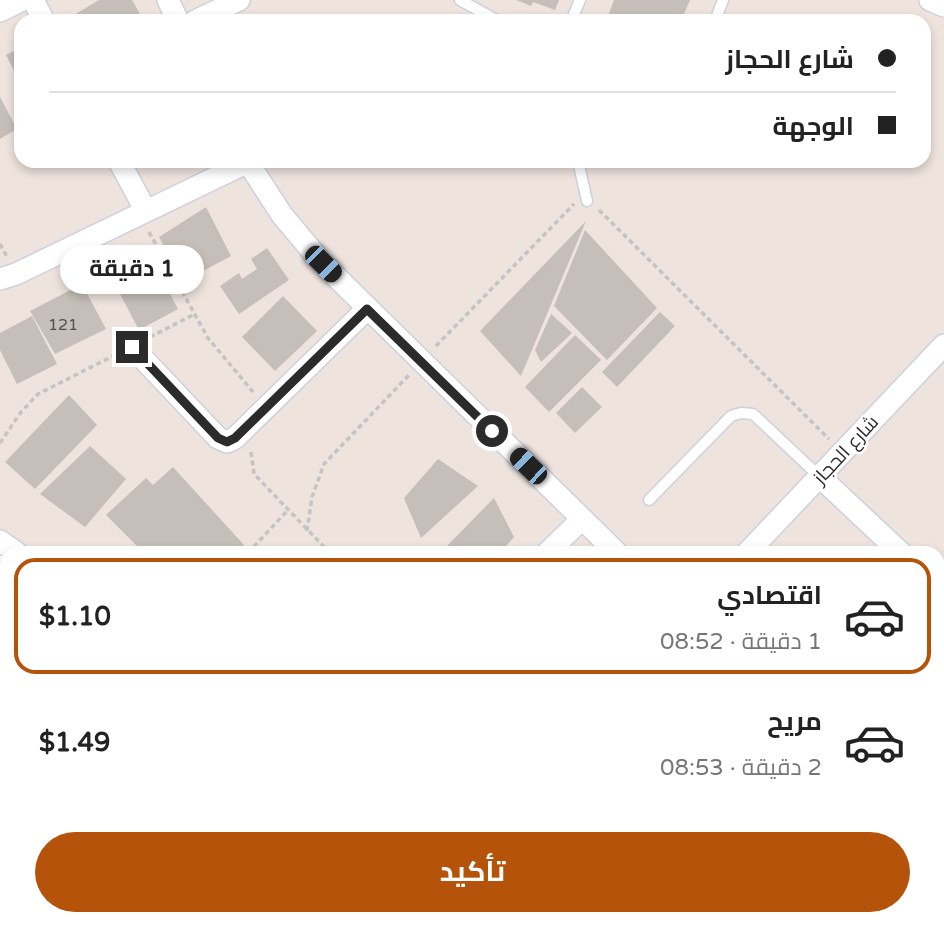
<!DOCTYPE html>
<html lang="ar">
<head>
<meta charset="utf-8">
<style>
  :root { --surface:#fff; --page:#f6f6f6; --text:#222; --muted:#767676; --line:#e0e0e0; --accent:#b45309 }
  body { margin:0; font-family:"Varela Round",Cairo,sans-serif; background:var(--page); color:var(--text); direction:rtl; height:100vh; display:flex; flex-direction:column; font-size:26px; white-space:nowrap }
  * { box-sizing:border-box; margin:0 }
  p { font-size:23px; color:var(--muted) }
  .icon { flex:none; width:38px; height:38px; fill:none; stroke:currentColor; stroke-width:2; stroke-linecap:round; stroke-linejoin:round }
  .map { position:relative; flex:1; overflow:hidden; direction:ltr }
  .drawer { position:absolute; left:0px; top:546px; width:945px; height:380px; display:flex; flex-direction:column; background:var(--surface); border-radius:21px 21px 0 0; box-shadow:0 4px 10px #0003; direction:rtl }
  .drawer>* { flex:none }
  .banner { position:absolute; left:14px; top:14px; width:917px; height:154px; border-radius:21px; box-shadow:0 4px 10px #0003; direction:rtl; display:grid; align-content:center; height:154px; padding:0 35px; background:var(--surface) }
  .end { position:absolute; width:32px; height:32px; margin:-16px; border:9px solid #2b2b2b; background:#fff; box-shadow:0 0 0 4px #fff }
  .from { border-radius:50% }
  .bubble { position:absolute; height:49px; border-radius:24px; background:var(--surface); box-shadow:0 4px 10px #0003; font-size:23px; font-weight:700; line-height:49px; text-align:center; direction:rtl }
  .car { position:absolute; width:21px; height:42px; margin:-21px -10px; border-radius:9px; box-shadow:0 0 5px 2px #0007; background:linear-gradient(#222 24%,#8ab4d8 0 40%,#222 0 76%,#8ab4d8 0 86%,#222 0) }
  .banner b { display:flex; align-items:center; gap:24px; height:66px; font-size:26px }
  .banner b+b { border-top:2px solid var(--line) }
  .banner i { width:18px; height:18px; background:var(--text) }
  ul { padding:12px 0 0; list-style:none }
  li { display:flex; align-items:center; gap:21px; height:116px; margin:0 14px 10px; padding:0 21px; border:4px solid transparent; border-radius:21px }
  li div { flex:1 }
  li b { display:block; font-size:26px }
  li em { font-style:normal; font-weight:700 }
  li.active { border-color:var(--accent) }
  li>.icon { width:63px; height:63px; stroke-width:1.5 }
  .button { display:flex; gap:14px; margin-top:auto; padding:14px 35px }
  .button a { flex:1; height:80px; border-radius:42px; background:var(--accent); color:#fff; font-size:28px; font-weight:700; line-height:80px; text-align:center }
  .map>svg:first-child { display:block }
  .building { fill:#c6bfb9 }
  .lines { fill:none; stroke-linecap:round; stroke-linejoin:round }
  .service-casing { stroke:#cbd2dd; stroke-width:13 }
  .minor-casing { stroke:#cbd2dd; stroke-width:24 }
  .path { stroke:#c4c4c4; stroke-width:3.5; stroke-dasharray:5 3.5; stroke-linecap:butt }
  .service { stroke:#fff; stroke-width:10 }
  .minor { stroke:#fff; stroke-width:21 }
  .route { stroke:#2b2b2b; stroke-width:9 }
  .labels { text-anchor:middle; dominant-baseline:central; stroke-width:5; stroke-linejoin:round; paint-order:stroke }
  .number-label { font-size:16px; fill:#52504e }
  .street-label { font-size:19px; fill:#2b2b2b; stroke:#fff }
</style>
</head>
<body>
<div class="map">
<svg width="944" height="925" viewBox="0 0 944 925">
  <rect width="100%" height="100%" fill="#eee3dd"/>
  <g class="building">
    <path d="M99,0H132L144,21H64Z"/>
    <path d="M516,0H559L555,10L533,2L531,6Z"/>
    <path d="M614,0H690L681,21H620L608,16Z"/>
    <path d="M21,47V84L6,55Z"/>
    <path d="M0,97L17,129L0,139Z"/>
    <path d="M206,207L231,256L183,282L159,237Z"/>
    <path d="M586,221L521,376L480,331Z"/>
    <path d="M585,230L657,308L607,360L554,306Z"/>
    <path d="M267,248L289,280L239,314L220,286L239,273L242,279L257,269L251,259Z"/>
    <path d="M148,252L178,309L139,330L109,273Z"/>
    <path d="M82,284L106,329L55,354L30,311Z"/>
    <path d="M283,296L317,331L275,371L242,337Z"/>
    <path d="M660,312L675,326L617,387L602,372Z"/>
    <path d="M551,314L572,333L541,362L535,350Z"/>
    <path d="M32,316L57,364L17,384L0,350V333Z"/>
    <path d="M575,335L601,360L549,412L525,387Z"/>
    <path d="M582,387L602,407L575,433L556,413Z"/>
    <path d="M69,395L97,425L35,489L5,462Z"/>
    <path d="M90,446L126,479L85,527L40,494Z"/>
    <path d="M438,459L478,486L421,538L404,498Z"/>
    <path d="M173,467L244,545L235,553H144L106,515L146,478L153,485Z"/>
    <path d="M494,498L514,537L500,553H451L444,549Z"/>
    <path d="M0,688L7,694V731L0,741Z"/>
    <path d="M944,737V763L938,756V742Z"/>
    <path d="M938,806L944,812V835L938,841Z"/>
    <path d="M543,919H599L601,925H538Z"/>
    <path d="M785,919H846L847,921L844,925H791Z"/>
  </g>
  <g class="lines">
    <defs>
      <g id="service">
        <path d="M460,0L498,21"/>
        <path d="M571,21L580,0"/>
        <path d="M715,21L723,0"/>
        <path d="M578,161L587,201"/>
        <path d="M649,500L731,416L741,413L753,414L820,477"/>
      </g>
      <g id="minor">
        <path d="M33,0L44,21"/>
        <path d="M168,0L178,21"/>
        <path d="M930,0L944,6"/>
        <path d="M0,11L22,0"/>
        <path d="M195,21L239,0"/>
        <path d="M119,161L146,211"/>
        <path d="M247,161L282,215L323,264L617,553"/>
        <path d="M0,279L16,274L248,162"/>
        <path d="M132,347L218,438L227,442L235,438L367,309"/>
        <path d="M820,477L901,553"/>
        <path d="M0,541L17,553"/>
        <path d="M547,553L582,519"/>
        <path d="M747,553L944,345"/>
        <path d="M0,566L7,572"/>
        <path d="M938,587L944,593"/>
        <path d="M938,671L944,665"/>
        <path d="M0,798L7,803"/>
        <path d="M0,849L7,842"/>
        <path d="M354,919L360,925"/>
        <path d="M425,919L431,925"/>
        <path d="M937,925L944,918"/>
      </g>
    </defs>
    <use href="#service" class="service-casing"/>
    <use href="#minor" class="minor-casing"/>
    <g class="path">
      <path d="M599,210L829,439"/>
      <path d="M149,232L208,338L253,392"/>
      <path d="M0,244L7,257"/>
      <path d="M150,337L195,314"/>
      <path d="M436,346L574,204"/>
      <path d="M0,443L21,412L38,394L115,355"/>
      <path d="M251,452L254,474L330,553"/>
      <path d="M307,531L312,497L324,464L409,375"/>
      <path d="M248,553L288,510"/>
      <path d="M938,875L944,881"/>
      <path d="M0,905L7,912"/>
      <path d="M15,919L21,925"/>
      <path d="M720,925L723,919"/>
    </g>
    <use href="#service" class="service"/>
    <use href="#minor" class="minor"/>
  </g>
  <g class="lines">
    <path class="route" d="M132,347L218,438L227,442L235,438L367,309L492,431"/>
  </g>
  <g class="labels">
    <g class="number-label">
      <text x="63" y="325">121</text>
    </g>
    <g class="street-label">
      <text transform="translate(846 450) rotate(-47)">شارع الحجاز</text>
    </g>
  </g>
</svg>
<i class="end from" style="left:492px;top:431px"></i>
<i class="end" style="left:132px;top:347px"></i>
<div class="bubble" style="left:60px;top:245px;width:144px">1 دقيقة</div>
<i class="car" style="left:323px;top:264px;rotate:135deg"></i>
<i class="car" style="left:528px;top:466px;rotate:314deg"></i>
<div class="banner">
<b><i class="from"></i>شارع الحجاز</b>
<b><i></i>الوجهة</b>
</div>
<section class="drawer">
<ul>
<li class="active"><svg class="icon" aria-label="car" viewBox="0 0 24 24"><path d="M5 17H2v-5l4-1 3-4h7l3 4 3 1v5h-3M9 17h6M6 11h13"/><circle cx="7" cy="17" r="2"/><circle cx="17" cy="17" r="2"/></svg><div><b>اقتصادي</b><p>1 دقيقة · 08:52</p></div><em>$1.10</em></li>
<li><svg class="icon" aria-label="car" viewBox="0 0 24 24"><path d="M5 17H2v-5l4-1 3-4h7l3 4 3 1v5h-3M9 17h6M6 11h13"/><circle cx="7" cy="17" r="2"/><circle cx="17" cy="17" r="2"/></svg><div><b>مريح</b><p>2 دقيقة · 08:53</p></div><em>$1.49</em></li>
</ul>
<div class="button"><a>تأكيد</a></div>
</section>
</div>
</body>
</html>
